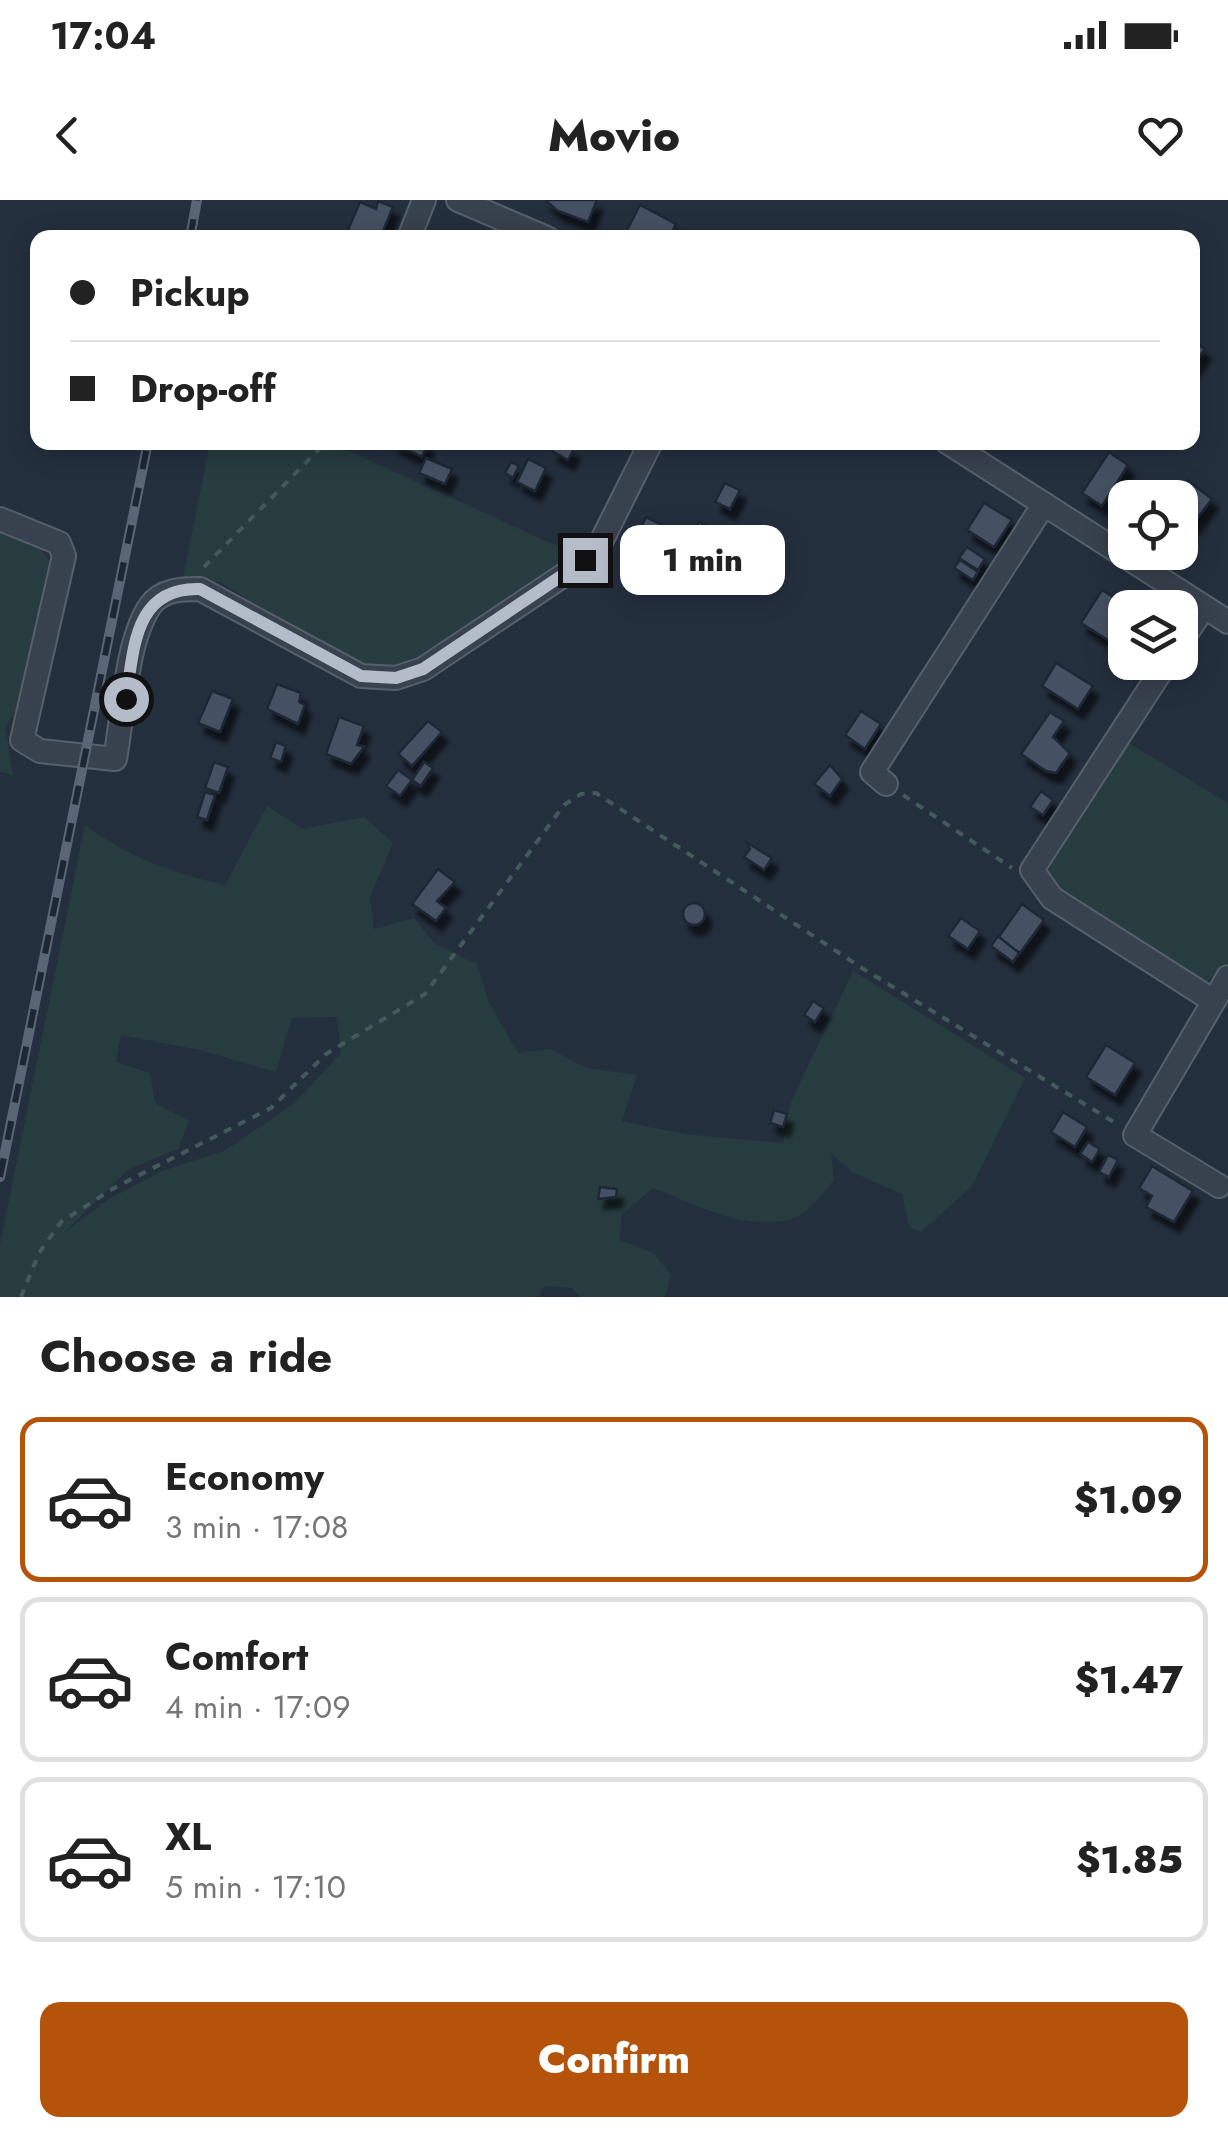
<!DOCTYPE html>
<html lang="en">
<head>
<meta charset="utf-8">
<style>
  :root { --surface:#fff; --page:#f2f2f2; --text:#222; --muted:#767676; --line:#e0e0e0; --accent:#b45309 }
  body { margin:0; font-family:Jost,sans-serif; background:var(--page); color:var(--text); height:100vh; display:flex; flex-direction:column; font-size:38px; white-space:nowrap }
  * { box-sizing:border-box; margin:0 }
  p { font-size:32px; color:var(--muted) }
  .icon { flex:none; width:55px; height:55px; fill:none; stroke:currentColor; stroke-width:2; stroke-linecap:round; stroke-linejoin:round }
  .map { position:relative; height:1097px; overflow:hidden }
  .sheet { display:flex; flex-direction:column; background:var(--surface); flex:1 }
  .sheet>* { flex:none }
  .banner { position:absolute; left:30px; top:30px; width:1170px; height:220px; border-radius:20px; box-shadow:0 5px 25px #0003; display:grid; align-content:center; height:220px; padding:0 40px; background:var(--surface) }
  .controls { position:absolute; left:1108px; top:280px; display:grid; gap:20px }
  .controls a { display:grid; place-items:center; width:90px; height:90px; border-radius:20px; background:var(--surface); box-shadow:0 5px 25px #0003; font-size:50px }
  .end { position:absolute; width:45px; height:45px; margin:-22px; border:12px solid #b4bcc9; background:#111; box-shadow:0 0 0 5px #111 }
  .from { border-radius:50% }
  .bubble { position:absolute; height:70px; border-radius:20px; background:var(--surface); box-shadow:0 5px 25px #0003; font-size:32px; font-weight:800; line-height:70px; text-align:center }
  .banner b { display:flex; align-items:center; gap:35px; height:95px; font-size:38px }
  .banner b+b { border-top:2px solid var(--line) }
  .banner i { width:25px; height:25px; background:var(--text) }
  ul { padding:0; list-style:none }
  li { display:flex; align-items:center; gap:30px; height:165px; margin:0 20px 15px; padding:0 20px; border:5px solid var(--line); border-radius:20px }
  li div { flex:1 }
  li b { display:block; font-size:38px }
  li em { font-style:normal; font-weight:800 }
  li.on { border-color:var(--accent) }
  li>.icon { width:90px; height:90px; stroke-width:1.5 }
  h2 { padding:0 40px; font-size:45px; line-height:120px }
  .cta { display:flex; gap:20px; margin-top:auto; padding:20px 40px }
  .cta a { flex:1; height:115px; border-radius:20px; background:var(--accent); color:#fff; font-size:40px; font-weight:800; line-height:115px; text-align:center }
  .status { display:flex; justify-content:space-between; align-items:center; height:70px; padding:0 50px; background:var(--surface); direction:ltr }
  .status svg { height:28px; fill:currentColor }
  header { display:flex; justify-content:space-between; align-items:center; height:130px; padding:0 40px; background:var(--surface); font-size:45px; font-weight:800 }
  .map>svg:first-child { display:block }
  .green { fill:#263c3f; fill-rule:evenodd }
  .building { fill:#455162; stroke:#1f2835; stroke-width:2.5; filter:url(#shadow) }
  .lines { fill:none; stroke-linecap:round; stroke-linejoin:round }
  .minor-casing { stroke:#565f6c; stroke-width:26 }
  .path { stroke:#44595c; stroke-width:4; stroke-dasharray:8 8; stroke-linecap:butt }
  .minor { stroke:#38414e; stroke-width:22 }
  .rail-casing { stroke:#5a6575; stroke-width:10 }
  .rail { stroke:#1d2633; stroke-width:6; stroke-dasharray:19; stroke-linecap:butt }
  .route { stroke:#b4bcc9; stroke-width:12 }
</style>
</head>
<body>
<div class="status"><b>17:04</b><svg viewBox="0 0 49 12"><path d="M0 12V9h3v3zM5 12V6h3v6zM10 12V3h3v9zM15 12V0h3v12zM26 1h20v11H26zM47 4h2v5h-2z"/></svg></div>
<header><svg class="icon" aria-label="back" viewBox="0 0 24 24"><path d="M15 5l-7 7 7 7"/></svg>Movio<svg class="icon" aria-label="heart" viewBox="0 0 24 24"><path d="M12 20l-8-8c-3-5 5-10 8-4 3-6 11-1 8 4z"/></svg></header>
<div class="map">
<svg width="1228" height="1097" viewBox="0 0 1228 1097">
  <defs>
    <filter id="shadow"><feDropShadow dx="6" dy="10" stdDeviation="2.5" flood-color="#0009"/></filter>
  </defs>
  <rect width="100%" height="100%" fill="#242f3e"/>
  <g class="green">
    <path d="M210,243H331L581,357L416,464L389,469L357,467L220,382L183,377Z"/>
    <path d="M0,329L35,341L55,369L38,469L5,529L13,575L0,572Z"/>
    <path d="M1122,539L1228,603V763L1208,781H1197L1046,682L1042,663Z"/>
    <path d="M267,606L302,629L364,617L393,643L370,697L374,729L414,718L435,744L477,764L489,803L518,853L550,849L586,868L637,875L622,921L683,934L783,943L790,904L853,771L1025,878L972,986L921,1032L909,1027L902,994L852,972L831,953L834,980C825,990 814,1007 802,1014C757,1038 694,1004 653,988L622,1014L619,1040L654,1053L671,1075L665,1097H581L572,1088L544,1086L538,1097H0V1044L85,625C127,657 175,674 225,685ZM292,818L337,817L341,853L295,903L224,951L162,971L107,1000L65,1032L127,970L178,949L189,921L155,903L150,873L116,862L121,835L200,850L276,872Z"/>
  </g>
  <g class="building">
    <path d="M545,0H597L588,22L558,11Z"/>
    <path d="M378,1L393,7L380,38L347,32L360,2L376,9Z"/>
    <path d="M640,5L676,24L669,38L625,34Z"/>
    <path d="M1192,141L1205,149L1192,168Z"/>
    <path d="M391,242H428L422,257Z"/>
    <path d="M556,242L574,249L568,260L552,251Z"/>
    <path d="M1109,252L1128,265L1102,306L1082,293Z"/>
    <path d="M426,258L452,269L445,284L419,273Z"/>
    <path d="M528,259L546,268L535,291L517,282Z"/>
    <path d="M511,262L519,266L513,278L505,273Z"/>
    <path d="M1187,280L1212,299L1192,325L1180,316V298H1174Z"/>
    <path d="M725,283L740,290L730,309L715,302Z"/>
    <path d="M984,303L1012,320L994,347L967,330Z"/>
    <path d="M646,317L675,331L660,360L632,346Z"/>
    <path d="M699,322L716,330L710,343L693,334Z"/>
    <path d="M967,347L985,359L978,370L959,358Z"/>
    <path d="M960,360L978,372L973,380L954,368Z"/>
    <path d="M1102,390L1129,407L1125,408V442L1112,434L1108,440L1081,423Z"/>
    <path d="M1056,463L1093,486L1078,509L1042,486Z"/>
    <path d="M277,484L301,493L299,502L305,505L298,524L267,509Z"/>
    <path d="M212,491L233,499L220,532L198,523Z"/>
    <path d="M861,511L881,524L865,549L845,535Z"/>
    <path d="M1050,512L1064,521L1053,537L1070,553L1056,573L1046,571L1021,554Z"/>
    <path d="M339,517L364,526L357,545L364,547L351,564L326,554Z"/>
    <path d="M428,521L442,532L412,566L398,554Z"/>
    <path d="M276,542L286,546L281,562L270,558Z"/>
    <path d="M214,562L228,567L219,593L205,588Z"/>
    <path d="M424,562L433,568L421,586L412,580Z"/>
    <path d="M830,565L842,579L830,596L814,584Z"/>
    <path d="M398,570L412,580L400,596L386,586Z"/>
    <path d="M1041,591L1053,600L1043,615L1030,607Z"/>
    <path d="M205,592L215,595L207,620L197,617Z"/>
    <path d="M746,642L772,658L764,670L744,657L750,649Z"/>
    <path d="M438,669L455,682L437,701L446,708L436,721L412,704Z"/>
    <circle cx="694" cy="714" r="11"/>
    <path d="M1022,704L1044,720L1020,753L998,738Z"/>
    <path d="M961,718L980,731L968,749L948,736Z"/>
    <path d="M998,736L1019,753L1013,762L991,746Z"/>
    <path d="M813,801L824,808L815,822L804,815Z"/>
    <path d="M1106,845L1135,863L1115,895L1086,877Z"/>
    <path d="M774,910L787,914L783,927L770,923Z"/>
    <path d="M1063,912L1087,927L1075,947L1051,932Z"/>
    <path d="M1088,942L1100,949L1092,962L1080,954Z"/>
    <path d="M1108,955L1118,960L1109,977L1099,972Z"/>
    <path d="M1152,966L1193,991L1174,1022L1146,1007L1152,996L1139,988Z"/>
    <path d="M600,987L617,989L616,997L598,999Z"/>
  </g>
  <g class="lines">
    <defs>
      <g id="minor">
        <path d="M458,0L547,38"/>
        <path d="M409,38L424,0"/>
        <path d="M947,242L1228,422"/>
        <path d="M0,319L59,343L64,356L22,540L40,551L115,559C123,516 126,441 150,406C162,389 182,389 200,389L361,476L396,478L423,469L585,361L602,340L651,242"/>
        <path d="M1180,443L1204,407"/>
        <path d="M1167,462L1032,670L1052,698L1212,800"/>
        <path d="M886,584L872,572L1044,304"/>
        <path d="M1219,986L1135,935L1228,777"/>
      </g>
    </defs>
    <use href="#minor" class="minor-casing"/>
    <g class="path">
      <path d="M204,367L326,242"/>
      <path d="M903,595L1012,668"/>
      <path d="M21,1097L39,1053L61,1022L114,988L271,908L326,854L425,794L564,605L581,594L596,593L862,768L1117,924"/>
    </g>
    <use href="#minor" class="minor"/>
    <defs>
      <g id="rail">
        <path d="M190,38L197,0"/>
        <path d="M0,977L148,242"/>
      </g>
    </defs>
    <use href="#rail" class="rail-casing"/>
    <use href="#rail" class="rail"/>
  </g>
  <g class="lines">
    <path class="route" d="M126,499C134,448 134,387 200,389L361,476L396,478L423,469L585,360"/>
  </g>
</svg>
<div class="controls">
<a><svg class="icon" aria-label="locate" viewBox="0 0 24 24"><circle cx="12" cy="12" r="6"/><path d="M12 2v4M12 18v4M2 12h4M18 12h4"/></svg></a>
<a><svg class="icon" aria-label="layers" viewBox="0 0 24 24"><path d="M12 4l9 5-9 5-9-5zM3 14l9 5 9-5"/></svg></a>
</div>
<i class="end from" style="left:126px;top:499px"></i>
<i class="end" style="left:585px;top:360px"></i>
<div class="bubble" style="left:620px;top:325px;width:165px">1 min</div>
<div class="banner">
<b><i class="from"></i>Pickup</b>
<b><i></i>Drop-off</b>
</div>
</div>
<section class="sheet">
<h2>Choose a ride</h2>
<ul>
<li class="on"><svg class="icon" aria-label="car" viewBox="0 0 24 24"><path d="M5 17H2v-5l4-1 3-4h7l3 4 3 1v5h-3M9 17h6M6 11h13"/><circle cx="7" cy="17" r="2"/><circle cx="17" cy="17" r="2"/></svg><div><b>Economy</b><p>3 min · 17:08</p></div><em>$1.09</em></li>
<li><svg class="icon" aria-label="car" viewBox="0 0 24 24"><path d="M5 17H2v-5l4-1 3-4h7l3 4 3 1v5h-3M9 17h6M6 11h13"/><circle cx="7" cy="17" r="2"/><circle cx="17" cy="17" r="2"/></svg><div><b>Comfort</b><p>4 min · 17:09</p></div><em>$1.47</em></li>
<li><svg class="icon" aria-label="car" viewBox="0 0 24 24"><path d="M5 17H2v-5l4-1 3-4h7l3 4 3 1v5h-3M9 17h6M6 11h13"/><circle cx="7" cy="17" r="2"/><circle cx="17" cy="17" r="2"/></svg><div><b>XL</b><p>5 min · 17:10</p></div><em>$1.85</em></li>
</ul>
<div class="cta"><a>Confirm</a></div>
</section>
</body>
</html>
